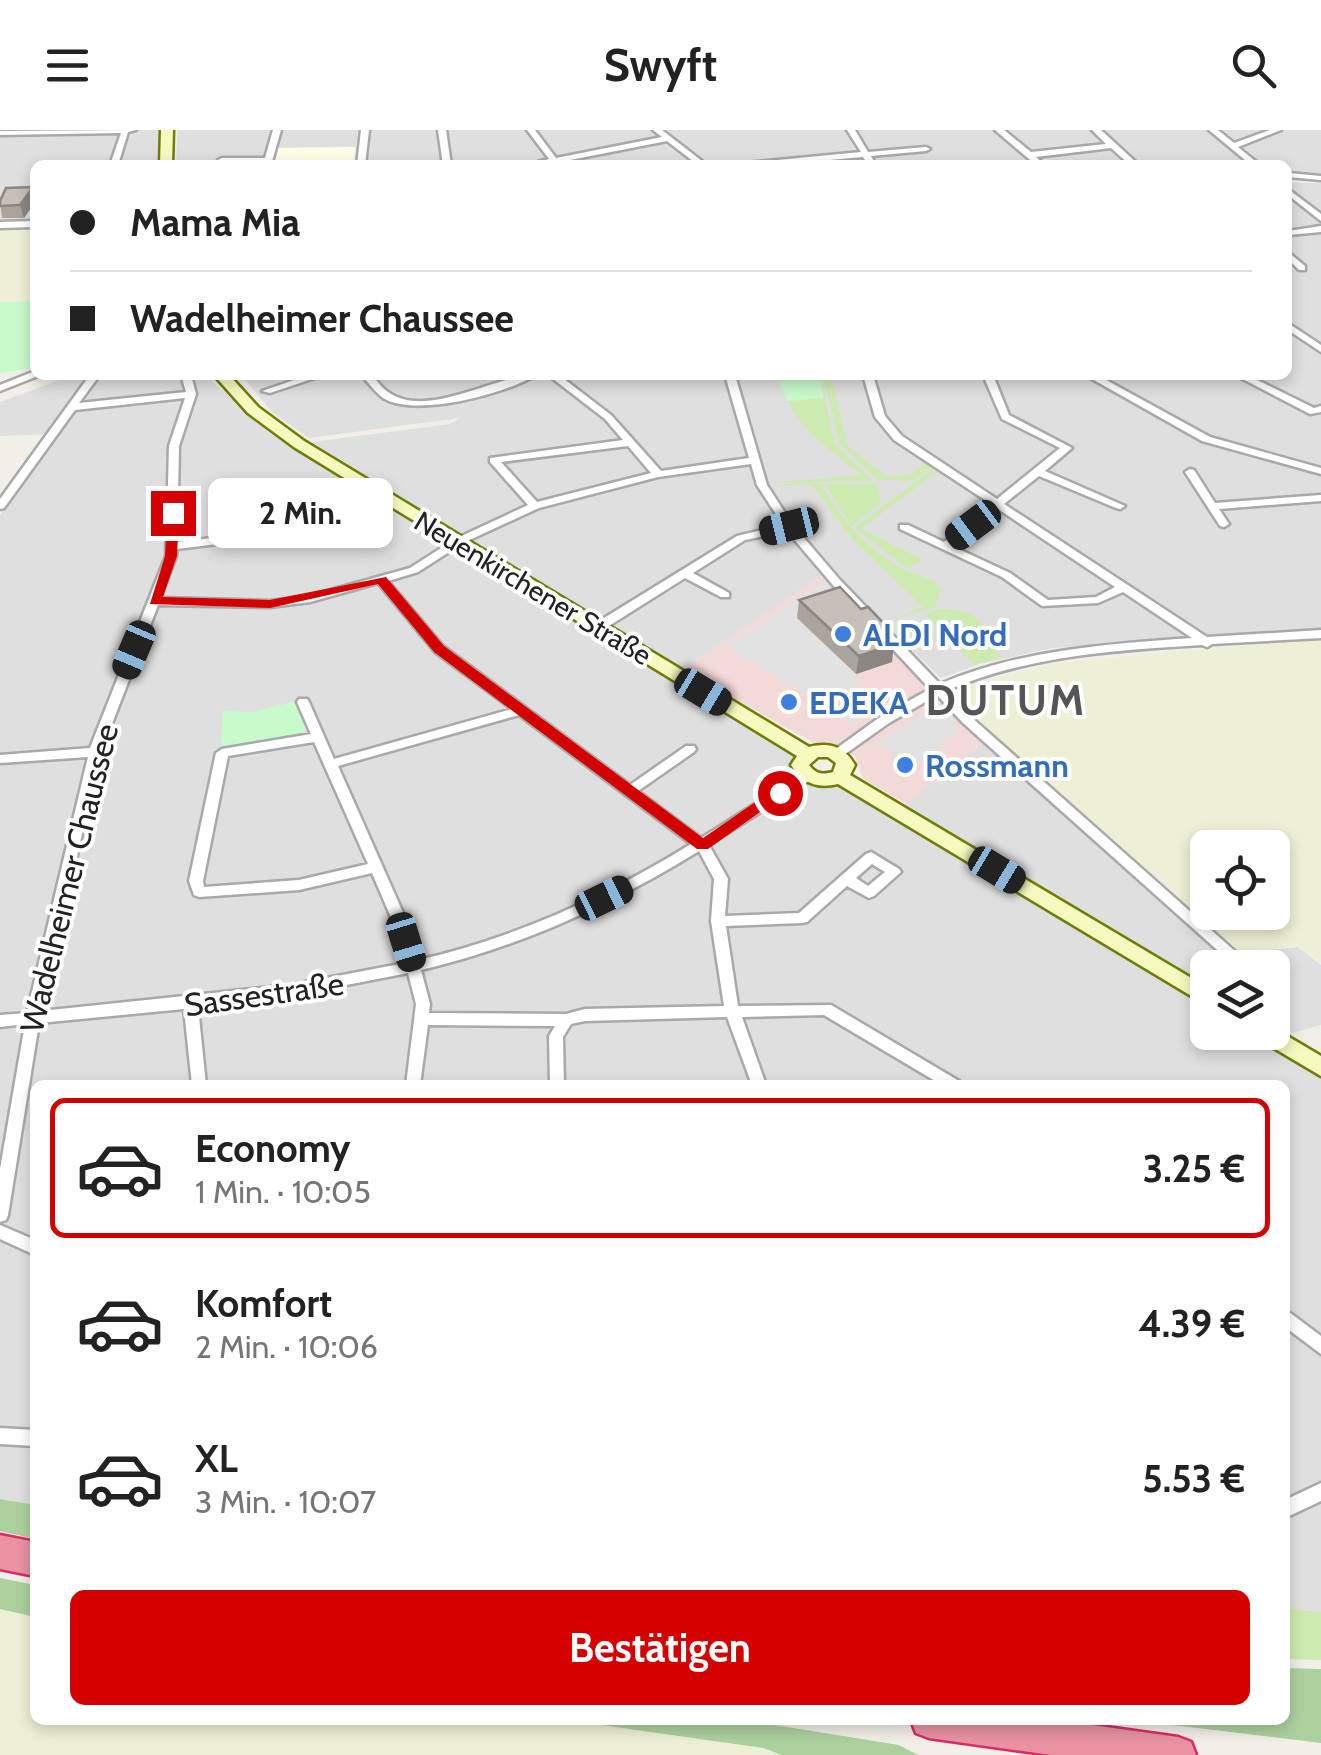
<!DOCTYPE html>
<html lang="de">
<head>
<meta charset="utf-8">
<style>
  :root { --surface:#fff; --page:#f6f6f6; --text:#222; --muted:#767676; --line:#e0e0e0; --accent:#d40000 }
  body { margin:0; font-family:Cabin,sans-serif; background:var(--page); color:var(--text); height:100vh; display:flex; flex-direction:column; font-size:38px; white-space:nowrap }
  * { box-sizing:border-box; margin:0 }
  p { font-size:32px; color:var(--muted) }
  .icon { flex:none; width:55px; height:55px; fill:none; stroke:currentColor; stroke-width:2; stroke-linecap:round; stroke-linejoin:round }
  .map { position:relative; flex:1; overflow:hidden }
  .details { position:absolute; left:30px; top:950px; width:1260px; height:645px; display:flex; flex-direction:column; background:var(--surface); border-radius:15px; box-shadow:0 5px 15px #0003 }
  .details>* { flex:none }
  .guide { position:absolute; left:30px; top:30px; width:1262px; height:220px; border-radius:15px; box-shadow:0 5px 15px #0003; display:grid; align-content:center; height:220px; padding:0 40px; background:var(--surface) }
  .controls { position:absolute; left:1190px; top:700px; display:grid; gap:20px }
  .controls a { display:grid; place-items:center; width:100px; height:100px; border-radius:15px; background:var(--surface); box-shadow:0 5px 15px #0003; font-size:50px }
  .end { position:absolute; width:45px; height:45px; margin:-22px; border:12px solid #d40000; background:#fff; box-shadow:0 0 0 5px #fff }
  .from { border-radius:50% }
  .bubble { position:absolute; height:70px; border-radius:15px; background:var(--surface); box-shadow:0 5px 15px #0003; font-size:32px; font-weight:700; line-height:70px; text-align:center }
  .car { position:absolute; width:30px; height:60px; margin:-30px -15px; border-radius:12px; box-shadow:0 0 8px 2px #0007; background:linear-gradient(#222 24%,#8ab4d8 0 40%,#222 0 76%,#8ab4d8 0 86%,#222 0) }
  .guide b { display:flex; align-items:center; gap:35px; height:95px; font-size:38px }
  .guide b+b { border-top:2px solid var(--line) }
  .guide i { width:25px; height:25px; background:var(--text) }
  ul { padding:18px 0 0; list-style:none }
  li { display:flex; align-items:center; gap:30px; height:140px; margin:0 20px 15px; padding:0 20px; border:5px solid transparent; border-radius:15px }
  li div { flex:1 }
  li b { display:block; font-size:38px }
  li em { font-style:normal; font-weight:700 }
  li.active { border-color:var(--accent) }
  li>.icon { width:90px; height:90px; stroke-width:1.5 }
  .action { display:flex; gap:20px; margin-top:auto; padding:20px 40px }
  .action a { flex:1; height:115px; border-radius:15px; background:var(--accent); color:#fff; font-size:40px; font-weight:700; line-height:115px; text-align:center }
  header { display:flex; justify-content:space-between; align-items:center; height:130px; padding:0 40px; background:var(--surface); font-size:45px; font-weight:700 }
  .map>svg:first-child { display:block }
  .residential { fill:#e0dfdf; fill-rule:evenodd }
  .commercial { fill:#f2dad9 }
  .education { fill:#ffffe5 }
  .farmland { fill:#eef0d5; fill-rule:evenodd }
  .grass { fill:#cdebb0 }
  .forest { fill:#add19e }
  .park { fill:#c8facc }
  .parking { fill:#e2e2e2 }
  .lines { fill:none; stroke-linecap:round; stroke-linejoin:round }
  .street-casing { stroke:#a9a9a9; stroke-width:5 }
  .secondary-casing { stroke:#707d05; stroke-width:5 }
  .highway-casing { stroke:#dc2a67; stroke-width:5 }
  .street { fill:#fff; fill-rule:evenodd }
  .secondary { fill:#f7fabf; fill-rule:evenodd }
  .highway { fill:#e892a2; fill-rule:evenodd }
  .wall { fill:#aba49e }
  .shaded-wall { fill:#8b8681 }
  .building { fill:#c7bfb8; stroke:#8b8681; stroke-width:2.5 }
  .route { fill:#d40000 }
  .shop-dot { fill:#3f7fe0; stroke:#fff; stroke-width:4 }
  .labels { text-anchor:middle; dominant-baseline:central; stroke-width:8; stroke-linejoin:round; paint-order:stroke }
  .far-street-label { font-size:28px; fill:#222; stroke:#fff }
  .shop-label { font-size:32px; font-weight:bold; fill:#366cbe; stroke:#fff; text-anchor:start }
  .street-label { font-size:32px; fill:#222; stroke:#fff }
  .district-label { font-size:42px; font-weight:bold; letter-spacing:2.5px; fill:#555; stroke:#fff }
</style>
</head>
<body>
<header><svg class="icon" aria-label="menu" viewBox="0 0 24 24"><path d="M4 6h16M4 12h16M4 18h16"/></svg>Swyft<svg class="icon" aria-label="search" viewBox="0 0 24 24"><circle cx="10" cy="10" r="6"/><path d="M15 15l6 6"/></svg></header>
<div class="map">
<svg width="1321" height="1625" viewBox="0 0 1321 1625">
  <rect width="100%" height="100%" fill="#f2efe9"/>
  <g class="residential">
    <path d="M0,0H162V35H35V92L0,94Z"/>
    <path d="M177,0H358L356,17L265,18L261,35H176Z"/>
    <path d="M370,0H1205L1249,35H366Z"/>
    <path d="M1223,0H1321V45L1288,41V35H1264Z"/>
    <path d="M1288,53H1321V499L1054,518L979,534L941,548L830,441L682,540L312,312L450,294L460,288L309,308L272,282L241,245H548L582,271L591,269L558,245H1288Z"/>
    <path d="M73,245H205L278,308L764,602L799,625L796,634L840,652L894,683L985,611L1227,824L1298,817L1321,835V895L1271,909L1321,941V1482L1285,1478V955H35V1375L0,1369V385L58,304L0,306V272ZM1208,838H1272V902H1208Z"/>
  </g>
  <path class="commercial" d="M822,446L985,611L907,674L863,649L855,626L839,617H822L682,540Z"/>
  <path class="education" d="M355,17L353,35H275L278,18Z"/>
  <g class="farmland">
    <path d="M35,96V170L0,171V97Z"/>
    <path d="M1321,508V833L1299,816L1231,822L948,567L971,555L1057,533ZM1208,718H1272V782H1208Z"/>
    <path d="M0,1480L35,1487V1590H566L763,1618L782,1625H0Z"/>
  </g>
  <g class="grass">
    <path d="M777,245H820L834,313L873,351L769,353L861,345C816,306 800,306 777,245Z"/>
    <path d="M823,245H831L847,316L887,347L909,345L927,332L932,336L912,351L878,350L839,313Z"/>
    <path d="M935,337L934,344L861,399L922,429L909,439L854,398Z"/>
    <path d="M799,353L821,354C845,393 860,413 901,438C916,447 931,444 941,460L935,477L891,490L923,477L853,410L812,355L770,356Z"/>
    <path d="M825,354H877L881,373L851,396Z"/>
    <path d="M939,479C984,478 980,495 1001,527L974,535L925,484L891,495Z"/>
    <path d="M1285,1478L1321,1482V1530L1285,1529Z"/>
  </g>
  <g class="forest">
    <path d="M0,1369L35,1375V1409L0,1401Z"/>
    <path d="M0,1448L35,1455V1487L0,1479Z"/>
    <path d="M1285,1538L1321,1539V1613L1131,1590H1285Z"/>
    <path d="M566,1590H743L899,1615L918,1625H782L763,1618Z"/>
  </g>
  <g class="park">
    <path d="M35,171V238L0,243V172Z"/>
    <path d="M777,245H819L824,268L787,271Z"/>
    <path d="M296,571L307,596L303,604L228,618L221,615L223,581L254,582Z"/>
  </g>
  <g class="parking">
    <path d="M828,449L850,472L798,489L819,512L826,511L856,544L857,557L879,574L853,594L726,516Z"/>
    <path d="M937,575L954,584L958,601L916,636L876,613Z"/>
  </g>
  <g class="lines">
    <defs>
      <g id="street">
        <path d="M136,0L128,2L118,35H110L121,3L0,5V1Z"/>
        <path d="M273,0H281L271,35H263L264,32H226V35H218V30L222,28H265Z"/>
        <path d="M361,0H369L365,35H357Z"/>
        <path d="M438,0H446L451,35H443Z"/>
        <path d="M527,0H535L556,28L662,7L653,0H662L707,35H698L667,11L560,32V35H528L549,29Z"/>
        <path d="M847,0H855L868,22L926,17L930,19L926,21L871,26L876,35H868L863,27L773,35H742L746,33L861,22Z"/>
        <path d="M995,0H1004L1031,22L1106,14L1092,0H1101L1139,35H1130L1111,18L1036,27L1045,35H1036Z"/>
        <path d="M1209,0H1218L1234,13L1270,0H1281L1238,17L1260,35H1251Z"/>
        <path d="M1288,43L1321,46V50L1288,47Z"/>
        <path d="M1288,59L1321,84V91L1288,65Z"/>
        <path d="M35,91V97L0,98V92Z"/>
        <path d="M1321,96V102L1288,105V101Z"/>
        <path d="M1288,122L1305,136V140H1299L1288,129Z"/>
        <path d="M1288,193L1321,215V222L1288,200Z"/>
        <path d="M35,241V245L38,246L0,261V255Z"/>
        <path d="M90,245L99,246L79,273L186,262L181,245H191L196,264L179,316L177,412L273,401L278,404L273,407L177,419L176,426L160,468L270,471L309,466L410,438L455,409L528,375L490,332V328L623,310L605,289L548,245H559L611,285L661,341L749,328L725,245H735L767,355L793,395L840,450L940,554C1018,520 1108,514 1192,508L1123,462L1098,473L1042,476L1002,447L900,399V395H908L944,412L991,374L894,310L875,287L863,245H873L885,286L902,306L997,369L1060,318L1002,289L983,245H993L1009,285L1072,318L1045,341L1125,376L1120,379L1116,378L1039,346L1004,374L1207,507L1321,500V508L1212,514L1207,517L1202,515C1116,520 1025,526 946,561L971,587L1237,823L1235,827H1225L963,593L937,565L889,593L841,627H833L831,624L833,621L880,587L930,559L832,454L787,401L745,410L693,443L729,463V467H721L685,448L604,499H596V493L737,406L783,395L757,355L751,334L658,347L539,378L463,413L418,442L388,451L443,516L630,655L686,616H694L696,619L694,622L638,661L701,708L804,643H812L814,646L812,649L709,715L728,749L725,786L799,783L866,724L871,722L899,739L901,742L874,766L869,768L847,756L807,792L802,793L726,796L738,876L831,875L959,951L961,955H942L824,885L742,887L766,955H752L727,887L585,891L571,894L563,907L564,955H550L549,906L555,896L428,895L420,955H406L416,874L408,843L290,866L198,877L206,955H192L184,879L39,893L8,1085L6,1090L0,1092V1039L25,894L0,897V885L27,883L88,627L0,633V625L90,618L166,426L169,316L185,268L75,280L4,378L0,379V369ZM628,316L651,343L537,372L501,332ZM998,379L1115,457L1096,467L1048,470L1010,443L952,416ZM378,453L435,522L512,579L334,629L309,572L307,569H299L297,572L311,604L222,619L216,623L189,751L194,765L199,767L299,760L372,743L390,785L405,833L290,855L41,881L101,622L158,475L270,477L310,472ZM519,585L691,714C607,766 515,808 418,830L404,785L338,636ZM314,612L368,734L299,750L204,757L203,751L228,626ZM699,721L714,749L711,791L724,876L585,879L566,884L429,883L430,874L421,840C520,817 613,774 699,721ZM872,734L885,742L868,756L856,748Z"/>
        <path d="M309,245H324L270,263L262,261Z"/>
        <path d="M361,245H372C377,251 382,258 388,262C427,290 495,245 536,245C505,264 416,288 383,268C375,262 368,252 361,245Z"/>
        <path d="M1085,245H1097L1210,307L1321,338V344L1202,311Z"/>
        <path d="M1235,245H1247L1314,278L1321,276V282L1310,284Z"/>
        <path d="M1190,339L1194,340L1215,373L1321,365V371L1219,379L1229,394L1224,397L1220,396L1185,342Z"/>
        <path d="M0,1095L35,1110V1125L0,1109Z"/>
        <path d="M1285,1179L1321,1206V1224L1285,1197Z"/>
        <path d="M0,1298L35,1300V1316L0,1314Z"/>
        <path d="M1321,1353V1371L1285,1388V1370Z"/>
      </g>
      <g id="secondary">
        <path d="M161,0H173L172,35H160Z"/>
        <path d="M214,245H229L258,277L304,311L809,617C829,612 844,616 855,635L850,645L1208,858V876L838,654C816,659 803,653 791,635L797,626L294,317L248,283ZM818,627H828L836,633L833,642C822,645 816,644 809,635Z"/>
        <path d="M1272,897L1321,926V946L1257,908L1254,902H1272Z"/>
      </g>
      <g id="highway">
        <path d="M0,1405L35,1412V1446L0,1439Z"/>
        <path d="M911,1590H1056L1178,1607L1191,1612L1196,1625H1051L929,1608L916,1603Z"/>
      </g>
    </defs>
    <use href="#street" class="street-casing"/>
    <use href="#secondary" class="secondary-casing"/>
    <use href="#highway" class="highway-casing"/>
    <use href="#street" class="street"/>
    <use href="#secondary" class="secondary"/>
    <use href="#highway" class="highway"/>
  </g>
  <g class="wall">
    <path d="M33,57L35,72L24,88H2L0,71Z"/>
    <path d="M799,470L861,479L891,501L892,532L856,544L797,488Z"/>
  </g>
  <g class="shaded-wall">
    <path d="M33,57L35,72L24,88L20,75Z"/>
    <path d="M891,501L889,515L894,514L892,532L856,544L859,526L884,503Z"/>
  </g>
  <g class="building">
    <path d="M33,57L20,75L0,76V71L6,58Z"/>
    <path d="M840,457L861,479L868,477L891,501L884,503L894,514L859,526L799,470Z"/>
  </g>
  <path class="route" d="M173,379L179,383L177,426L163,467L270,470L386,447L444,516L703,708L774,659L787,663L708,719H697L434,522L378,454L270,478L150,474L165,426L167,383Z"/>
  <g class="shop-dot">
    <circle cx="843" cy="504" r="10"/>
    <circle cx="789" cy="572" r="10"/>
    <circle cx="905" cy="635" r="10"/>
  </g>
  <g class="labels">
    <g class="far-street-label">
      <text transform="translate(533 458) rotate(31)">Neuenkirchener Straße</text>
    </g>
    <g class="shop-label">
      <text x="863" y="504">ALDI Nord</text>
      <text x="809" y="572">EDEKA</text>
      <text x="925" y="635">Rossmann</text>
    </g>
    <g class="street-label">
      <text transform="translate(69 748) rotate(-76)">Wadelheimer Chaussee</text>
      <text transform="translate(264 864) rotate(-8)">Sassestraße</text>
    </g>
    <g class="district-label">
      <text x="1006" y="570">DUTUM</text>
    </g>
  </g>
</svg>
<div class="controls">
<a><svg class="icon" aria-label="locate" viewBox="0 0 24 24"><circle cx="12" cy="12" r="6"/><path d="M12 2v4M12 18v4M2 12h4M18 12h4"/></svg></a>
<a><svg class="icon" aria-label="layers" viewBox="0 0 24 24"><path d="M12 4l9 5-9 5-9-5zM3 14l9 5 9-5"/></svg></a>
</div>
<i class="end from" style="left:780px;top:663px"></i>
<i class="end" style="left:173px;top:383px"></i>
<div class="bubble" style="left:208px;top:348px;width:185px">2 Min.</div>
<i class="car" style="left:973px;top:395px;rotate:233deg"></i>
<i class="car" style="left:789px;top:396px;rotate:256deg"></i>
<i class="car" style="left:134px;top:520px;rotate:203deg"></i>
<i class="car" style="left:703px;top:562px;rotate:121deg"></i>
<i class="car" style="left:997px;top:740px;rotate:121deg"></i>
<i class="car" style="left:604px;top:768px;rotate:64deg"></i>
<i class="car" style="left:406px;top:812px;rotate:163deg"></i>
<div class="guide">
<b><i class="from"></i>Mama Mia</b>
<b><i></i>Wadelheimer Chaussee</b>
</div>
<section class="details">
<ul>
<li class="active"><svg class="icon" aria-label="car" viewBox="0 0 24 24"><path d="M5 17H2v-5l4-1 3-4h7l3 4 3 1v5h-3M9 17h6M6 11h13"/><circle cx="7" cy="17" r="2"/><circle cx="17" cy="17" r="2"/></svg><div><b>Economy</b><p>1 Min. · 10:05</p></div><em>3.25 €</em></li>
<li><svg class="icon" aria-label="car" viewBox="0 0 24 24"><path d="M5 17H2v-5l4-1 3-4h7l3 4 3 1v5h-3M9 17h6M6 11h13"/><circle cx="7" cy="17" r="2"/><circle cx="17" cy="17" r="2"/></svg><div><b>Komfort</b><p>2 Min. · 10:06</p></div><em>4.39 €</em></li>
<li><svg class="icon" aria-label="car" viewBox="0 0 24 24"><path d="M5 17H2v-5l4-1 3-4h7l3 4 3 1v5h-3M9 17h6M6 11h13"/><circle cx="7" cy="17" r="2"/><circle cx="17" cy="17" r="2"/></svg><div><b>XL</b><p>3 Min. · 10:07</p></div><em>5.53 €</em></li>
</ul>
<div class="action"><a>Bestätigen</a></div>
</section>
</div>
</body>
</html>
